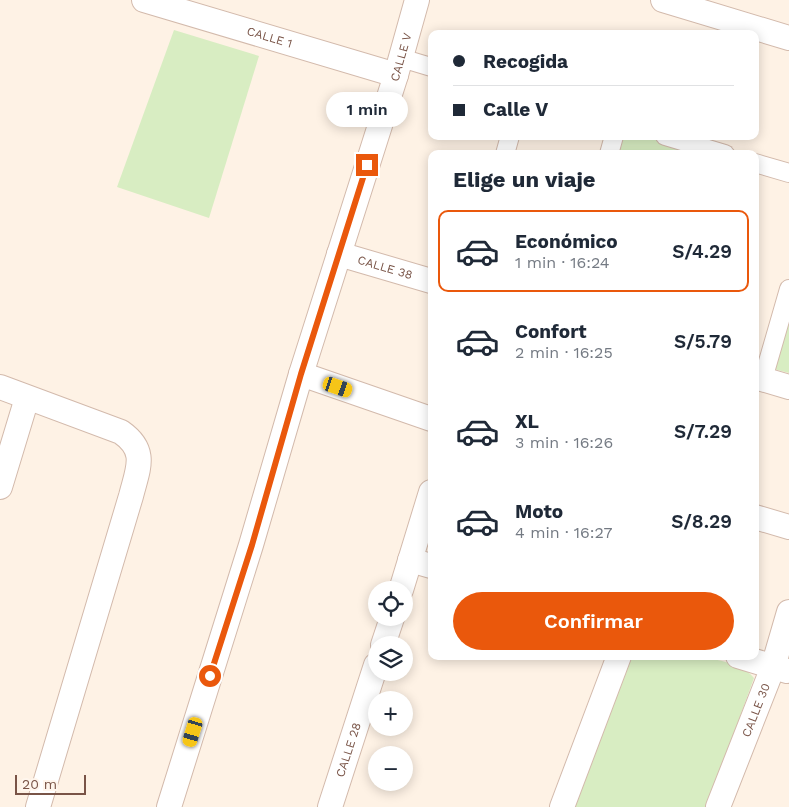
<!DOCTYPE html>
<html lang="es">
<head>
<meta charset="utf-8">
<style>
  :root { --surface:#fff; --page:#f2f2f3; --text:#1f2937; --muted:#747a83; --line:#e0e1e3; --accent:#ea580c }
  body { margin:0; font-family:"Work Sans",sans-serif; background:var(--page); color:var(--text); height:100vh; display:flex; flex-direction:column; font-size:19px; white-space:nowrap }
  * { box-sizing:border-box; margin:0 }
  p { font-size:16px; color:var(--muted) }
  .icon { flex:none; width:28px; height:28px; fill:none; stroke:currentColor; stroke-width:2; stroke-linecap:round; stroke-linejoin:round }
  .map { position:relative; flex:1; overflow:hidden }
  .sheet { position:absolute; left:428px; top:150px; width:331px; height:510px; display:flex; flex-direction:column; background:var(--surface); border-radius:10px; box-shadow:0 2px 12px #0003 }
  .sheet>* { flex:none }
  .banner { position:absolute; left:428px; top:30px; width:331px; height:110px; border-radius:10px; box-shadow:0 2px 12px #0003; display:grid; align-content:center; height:110px; padding:0 25px; background:var(--surface) }
  .buttons { position:absolute; left:368px; top:581px; display:grid; gap:10px }
  .buttons a { display:grid; place-items:center; width:45px; height:45px; border-radius:50%; background:var(--surface); box-shadow:0 2px 12px #0003; font-size:25px }
  .scale { position:absolute; left:15px; bottom:12px; width:71px; box-sizing:border-box; padding-left:5px; border:2px solid #795447; border-top:0; font-size:14px; line-height:18px; white-space:nowrap; color:#795447; -webkit-text-stroke:4px #fff6ed; paint-order:stroke }
  .end { position:absolute; width:22px; height:22px; margin:-11px; border:6px solid #ea580c; background:#fff; box-shadow:0 0 0 2px #fff }
  .from { border-radius:50% }
  .bubble { position:absolute; height:35px; border-radius:18px; background:var(--surface); box-shadow:0 2px 12px #0003; font-size:16px; font-weight:600; line-height:35px; text-align:center }
  .car { position:absolute; width:15px; height:30px; margin:-15px -8px; border-radius:6px; box-shadow:0 0 4px 1px #0007; background:linear-gradient(#f5c518 24%,#345 0 40%,#f5c518 0 76%,#345 0 86%,#f5c518 0) }
  .banner b { display:flex; align-items:center; gap:18px; height:48px; font-size:19px }
  .banner b+b { border-top:1px solid var(--line) }
  .banner i { width:12px; height:12px; background:var(--text) }
  ul { padding:0; list-style:none }
  li { display:flex; align-items:center; gap:15px; height:82px; margin:0 10px 8px; padding:0 15px; border:2px solid transparent; border-radius:10px }
  li div { flex:1 }
  li b { display:block; font-size:19px }
  li em { font-style:normal; font-weight:600 }
  li.current { border-color:var(--accent) }
  li>.icon { width:45px; height:45px; stroke-width:1.5 }
  h2 { padding:0 25px; font-size:22px; line-height:60px }
  .primary-button { display:flex; gap:10px; margin-top:auto; padding:10px 25px }
  .primary-button a { flex:1; height:58px; border-radius:30px; background:var(--accent); color:#fff; font-size:20px; font-weight:600; line-height:58px; text-align:center }
  .map>svg:first-child { display:block }
  .green { fill:#d8edc2 }
  .lines { fill:none; stroke-linecap:round; stroke-linejoin:round }
  .pedestrian-casing { stroke:#d3baac; stroke-width:20 }
  .minor-casing { stroke:#d3baac; stroke-width:26 }
  .pedestrian { stroke:#fff; stroke-width:18 }
  .minor { stroke:#fff; stroke-width:24 }
  .route { stroke:#ea580c; stroke-width:6 }
  .labels { text-anchor:middle; dominant-baseline:central; stroke-width:5; stroke-linejoin:round; paint-order:stroke }
  .street-label { font-size:12px; fill:#795447; stroke:#fff6ed }
</style>
</head>
<body>
<div class="map">
<svg width="789" height="807" viewBox="0 0 789 807">
  <rect width="100%" height="100%" fill="#fef2e5"/>
  <g class="green">
    <path d="M174,30L259,56L209,218L117,187Z"/>
    <path d="M621,136H639L713,153L616,154Z"/>
    <path d="M789,309V373L770,368Z"/>
    <path d="M629,656C661,656 733,651 754,678L707,807H572Z"/>
  </g>
  <g class="lines">
    <defs>
      <g id="pedestrian">
        <path d="M401,58L431,67"/>
        <path d="M665,136L725,154"/>
        <path d="M505,154L510,136"/>
        <path d="M609,154L614,136"/>
        <path d="M755,163L789,173"/>
        <path d="M763,379L789,289"/>
      </g>
      <g id="minor">
        <path id="s1" d="M144,0L396,75"/>
        <path d="M663,0L789,38"/>
        <path id="s2" d="M339,254L431,281"/>
        <path d="M301,374L431,419"/>
        <path d="M755,377L789,387"/>
        <path d="M0,387L121,432C148,451 138,468 131,496L38,807"/>
        <path d="M0,487L27,398"/>
        <path d="M755,517L789,527"/>
        <path d="M410,560L431,566"/>
        <path d="M401,590L431,492"/>
        <path d="M383,645L392,618"/>
        <path d="M738,656L787,671"/>
        <path id="s3" d="M169,807L251,545L301,374L396,75L417,0"/>
        <path id="s4" d="M330,807L376,665"/>
        <path d="M562,807L619,656"/>
        <path id="s5" d="M718,807L773,667L789,612"/>
      </g>
    </defs>
    <use href="#pedestrian" class="pedestrian-casing"/>
    <use href="#minor" class="minor-casing"/>
    <use href="#pedestrian" class="pedestrian"/>
    <use href="#minor" class="minor"/>
  </g>
  <g class="lines">
    <path class="route" d="M210,676L252,545L301,374L367,165"/>
  </g>
  <g class="labels">
    <g class="street-label">
      <text stroke="none"><textPath href="#s1" startOffset="131">CALLE 1</textPath></text>
      <text stroke="none"><textPath href="#s3" startOffset="785">CALLE V</textPath></text>
      <text stroke="none"><textPath href="#s2" startOffset="48">CALLE 38</textPath></text>
      <text stroke="none"><textPath href="#s5" startOffset="104">CALLE 30</textPath></text>
      <text stroke="none"><textPath href="#s4" startOffset="60">CALLE 28</textPath></text>
    </g>
  </g>
</svg>
<div class="buttons">
<a><svg class="icon" aria-label="locate" viewBox="0 0 24 24"><circle cx="12" cy="12" r="6"/><path d="M12 2v4M12 18v4M2 12h4M18 12h4"/></svg></a>
<a><svg class="icon" aria-label="layers" viewBox="0 0 24 24"><path d="M12 4l9 5-9 5-9-5zM3 14l9 5 9-5"/></svg></a>
<a>+</a>
<a>−</a>
</div>
<div class="scale">20 m</div>
<i class="end from" style="left:210px;top:676px"></i>
<i class="end" style="left:367px;top:165px"></i>
<div class="bubble" style="left:326px;top:92px;width:82px">1 min</div>
<i class="car" style="left:338px;top:387px;rotate:109deg"></i>
<i class="car" style="left:193px;top:732px;rotate:197deg"></i>
<div class="banner">
<b><i class="from"></i>Recogida</b>
<b><i></i>Calle V</b>
</div>
<section class="sheet">
<h2>Elige un viaje</h2>
<ul>
<li class="current"><svg class="icon" aria-label="car" viewBox="0 0 24 24"><path d="M5 17H2v-5l4-1 3-4h7l3 4 3 1v5h-3M9 17h6M6 11h13"/><circle cx="7" cy="17" r="2"/><circle cx="17" cy="17" r="2"/></svg><div><b>Económico</b><p>1 min · 16:24</p></div><em>S/4.29</em></li>
<li><svg class="icon" aria-label="car" viewBox="0 0 24 24"><path d="M5 17H2v-5l4-1 3-4h7l3 4 3 1v5h-3M9 17h6M6 11h13"/><circle cx="7" cy="17" r="2"/><circle cx="17" cy="17" r="2"/></svg><div><b>Confort</b><p>2 min · 16:25</p></div><em>S/5.79</em></li>
<li><svg class="icon" aria-label="car" viewBox="0 0 24 24"><path d="M5 17H2v-5l4-1 3-4h7l3 4 3 1v5h-3M9 17h6M6 11h13"/><circle cx="7" cy="17" r="2"/><circle cx="17" cy="17" r="2"/></svg><div><b>XL</b><p>3 min · 16:26</p></div><em>S/7.29</em></li>
<li><svg class="icon" aria-label="car" viewBox="0 0 24 24"><path d="M5 17H2v-5l4-1 3-4h7l3 4 3 1v5h-3M9 17h6M6 11h13"/><circle cx="7" cy="17" r="2"/><circle cx="17" cy="17" r="2"/></svg><div><b>Moto</b><p>4 min · 16:27</p></div><em>S/8.29</em></li>
</ul>
<div class="primary-button"><a>Confirmar</a></div>
</section>
</div>
</body>
</html>
